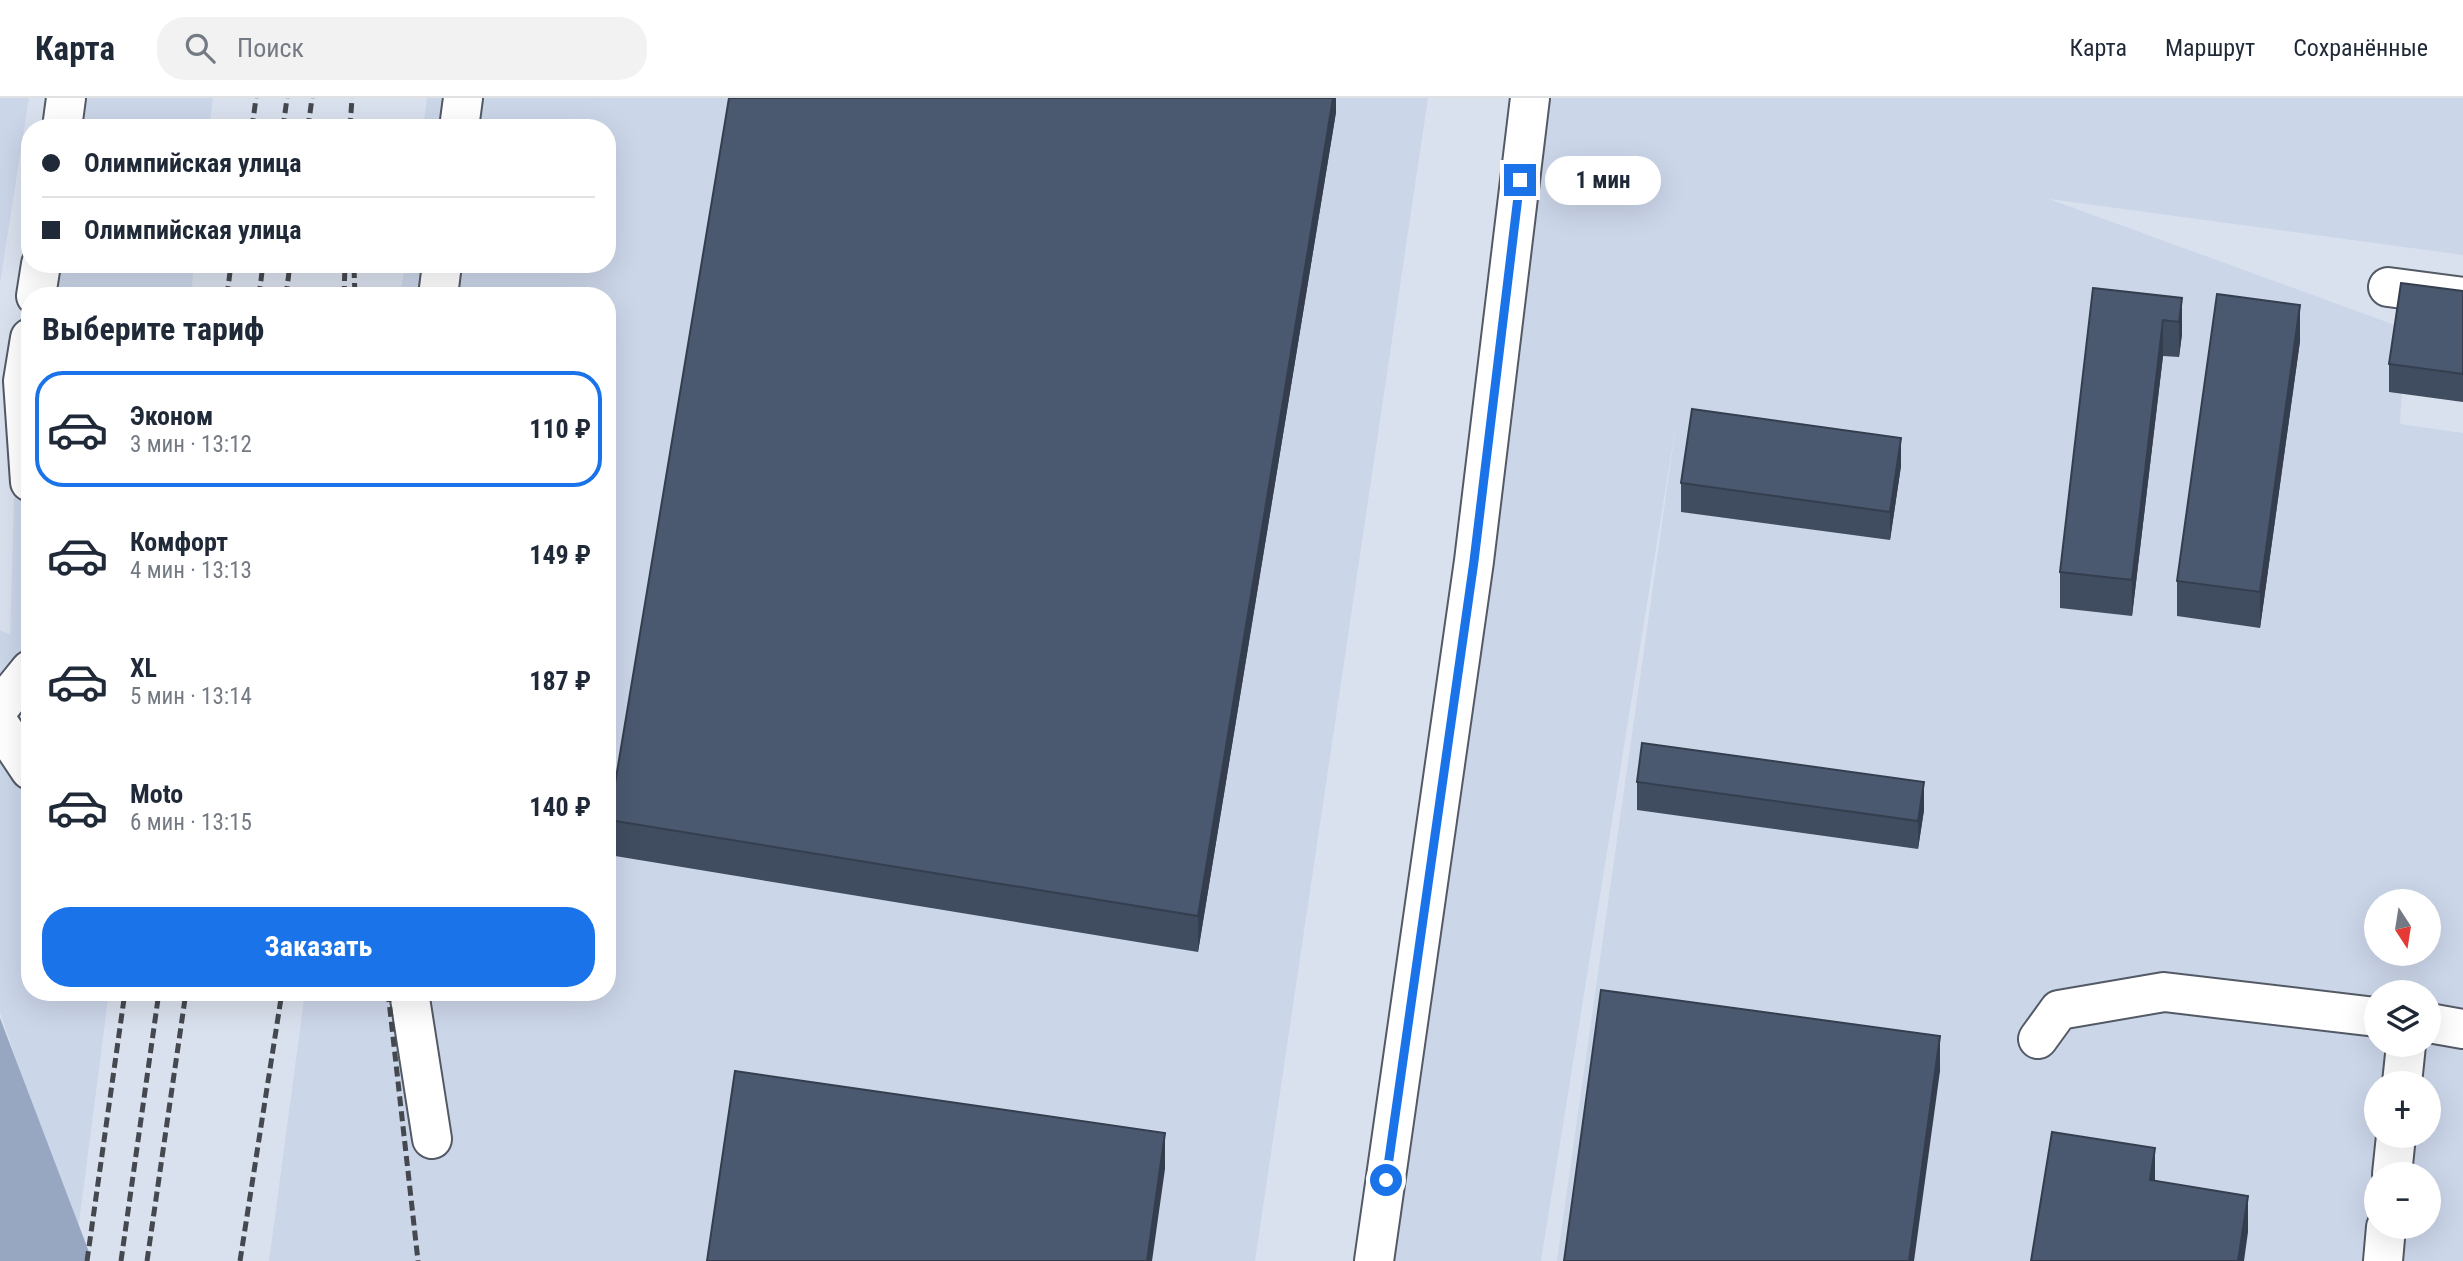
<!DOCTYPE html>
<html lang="ru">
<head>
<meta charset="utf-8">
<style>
  :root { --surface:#fff; --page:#f2f2f3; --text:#1f2937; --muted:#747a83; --line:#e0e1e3; --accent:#1a73e8 }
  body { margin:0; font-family:"Roboto Condensed",sans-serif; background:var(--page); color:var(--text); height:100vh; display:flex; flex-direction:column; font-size:26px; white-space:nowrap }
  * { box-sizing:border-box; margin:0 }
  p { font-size:23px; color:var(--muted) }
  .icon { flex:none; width:38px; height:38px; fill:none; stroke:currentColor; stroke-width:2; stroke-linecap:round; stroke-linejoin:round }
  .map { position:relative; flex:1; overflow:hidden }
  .drawer { position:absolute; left:21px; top:189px; width:595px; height:714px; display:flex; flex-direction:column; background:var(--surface); border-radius:28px; box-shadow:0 7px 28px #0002 }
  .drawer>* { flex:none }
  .guide { position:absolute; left:21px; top:21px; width:595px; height:154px; border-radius:28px; box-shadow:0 7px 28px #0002; display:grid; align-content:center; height:154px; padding:0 21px; background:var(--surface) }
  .needle { width:46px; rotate:168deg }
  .fabs { position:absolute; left:2364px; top:791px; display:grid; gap:14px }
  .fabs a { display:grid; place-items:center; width:77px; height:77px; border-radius:50%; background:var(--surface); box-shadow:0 7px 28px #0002; font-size:35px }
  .end { position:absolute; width:32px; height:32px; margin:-16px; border:9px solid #1a73e8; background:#fff; box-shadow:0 0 0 4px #fff }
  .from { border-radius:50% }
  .bubble { position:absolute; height:49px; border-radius:24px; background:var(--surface); box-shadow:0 7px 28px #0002; font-size:23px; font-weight:700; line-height:49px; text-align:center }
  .guide b { display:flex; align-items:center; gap:24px; height:66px; font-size:26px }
  .guide b+b { border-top:2px solid var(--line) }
  .guide i { width:18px; height:18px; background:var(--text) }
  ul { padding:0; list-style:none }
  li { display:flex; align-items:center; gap:21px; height:116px; margin:0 14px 10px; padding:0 7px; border:4px solid transparent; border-radius:28px }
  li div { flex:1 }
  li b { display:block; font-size:26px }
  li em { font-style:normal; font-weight:700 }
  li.on { border-color:var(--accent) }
  li>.icon { width:63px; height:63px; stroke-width:1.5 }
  h2 { padding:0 21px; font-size:32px; line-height:84px }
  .button { display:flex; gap:14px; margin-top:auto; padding:14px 21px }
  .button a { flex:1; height:80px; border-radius:28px; background:var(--accent); color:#fff; font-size:28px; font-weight:700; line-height:80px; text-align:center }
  header { display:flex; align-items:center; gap:42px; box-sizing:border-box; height:98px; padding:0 35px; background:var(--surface); border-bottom:2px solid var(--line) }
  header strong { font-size:33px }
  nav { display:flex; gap:38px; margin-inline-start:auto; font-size:24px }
  .search { width:490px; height:63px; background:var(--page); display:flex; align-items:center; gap:18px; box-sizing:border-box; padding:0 24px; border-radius:28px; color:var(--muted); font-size:26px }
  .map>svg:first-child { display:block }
  .built { fill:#cbd6e9; fill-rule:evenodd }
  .forest { fill:#98a7c1 }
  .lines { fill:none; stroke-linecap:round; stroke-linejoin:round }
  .minor-casing { stroke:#535a65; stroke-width:42 }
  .minor { stroke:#fff; stroke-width:38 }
  .rail { stroke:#45494f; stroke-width:5; stroke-dasharray:10 5; stroke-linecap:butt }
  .wall { fill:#404d60 }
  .shaded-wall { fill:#343e4e }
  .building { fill:#4b5970; stroke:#343e4e; stroke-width:2 }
  .route { stroke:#1a73e8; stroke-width:9 }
</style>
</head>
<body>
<header>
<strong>Карта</strong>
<div class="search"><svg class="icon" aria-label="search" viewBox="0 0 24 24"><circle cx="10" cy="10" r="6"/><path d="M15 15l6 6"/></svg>Поиск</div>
<nav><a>Карта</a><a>Маршрут</a><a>Сохранённые</a></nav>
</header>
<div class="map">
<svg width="2463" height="1163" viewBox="0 0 2463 1163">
  <rect width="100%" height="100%" fill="#dae1ee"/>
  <g class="built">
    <path d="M0,0H29L0,185Z"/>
    <path d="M62,0H213L209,30H58Z"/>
    <path d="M427,0H1428L1255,1163H269L305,894H607V198H400L405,166H607V30H423Z"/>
    <path d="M1538,0H2463V157L2049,101L2406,231L2400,326L2463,335V1163H1557L1677,320L1541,1163H1380ZM2376,803H2429V856H2376ZM2376,894H2429V947H2376ZM2376,985H2429V1038H2376ZM2376,1076H2429V1129H2376Z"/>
    <path d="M39,166H194L191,198H35Z"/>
    <path d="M30,235V894H109L77,1140L0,914V532L10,537L16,338Z"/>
  </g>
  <path class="forest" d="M0,920L89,1154L87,1163H0Z"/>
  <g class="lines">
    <defs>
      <g id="minor">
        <path d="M62,30L66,0"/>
        <path d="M459,30L463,0"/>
        <path d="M2388,189L2463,199"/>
        <path d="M36,198L41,166"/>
        <path d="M438,198L442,166"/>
        <path d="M30,240L23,283L30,384"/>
        <path d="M0,609L30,572"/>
        <path d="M0,627L30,672"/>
        <path d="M409,894L432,1041"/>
        <path d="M2429,925L2463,931"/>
        <path d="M2038,941L2059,912L2164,894L2376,919"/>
        <path d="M2402,985L2406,947"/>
        <path d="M2392,1076L2396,1038"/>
        <path d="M1374,1163L1474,463L1530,0"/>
        <path d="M2383,1163L2386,1129"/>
      </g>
    </defs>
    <use href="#minor" class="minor-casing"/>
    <use href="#minor" class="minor"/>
    <g class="rail">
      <path d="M252,30L256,0"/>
      <path d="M283,30L287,0"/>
      <path d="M308,30L312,0"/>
      <path d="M350,30L352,0"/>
      <path d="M354,170L355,198"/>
      <path d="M227,198L231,166"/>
      <path d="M259,198L263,166"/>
      <path d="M286,198L290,166"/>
      <path d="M344,198L345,166"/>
      <path d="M388,894L418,1163"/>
      <path d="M87,1163L125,894"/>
      <path d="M121,1163L159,894"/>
      <path d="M147,1163L186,894"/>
      <path d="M240,1163L282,894"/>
    </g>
  </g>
  <g class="wall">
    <path d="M1336,0V14L1198,854L609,757V722Z"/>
    <path d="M2093,190L2182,200V236L2179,259L2163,258L2132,518L2060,510V474Z"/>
    <path d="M2463,193V304L2389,294V266Z"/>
    <path d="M2300,243L2260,530L2177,518V483Z"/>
    <path d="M1901,368L1890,442L1681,414V385Z"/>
    <path d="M1637,684L1924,712L1918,751L1637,712Z"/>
  </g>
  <g class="shaded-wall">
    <path d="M1333,0H1336V14L1198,854V818Z"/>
    <path d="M2182,200V236L2179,259V224Z"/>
    <path d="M2300,207V243L2260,530V494Z"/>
    <path d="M2163,222V258L2132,518V482Z"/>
    <path d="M1901,340V368L1890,442V414Z"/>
    <path d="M1924,684V712L1918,751V723Z"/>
    <path d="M1940,938V973L1914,1163H1909Z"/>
    <path d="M1165,1035V1071L1152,1163H1147Z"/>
    <path d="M2155,1050V1086L2150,1082Z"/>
    <path d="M2248,1098V1134L2244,1163H2238Z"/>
  </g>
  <g class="building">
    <path d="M729,0H1333L1198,818L609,722Z"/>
    <path d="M2401,185L2463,193V276L2389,266Z"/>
    <path d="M2093,190L2182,200L2179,224L2163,222L2132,482L2060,474Z"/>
    <path d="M2217,196L2300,207L2260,494L2177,483Z"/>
    <path d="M1692,311L1901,340L1890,414L1681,385Z"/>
    <path d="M1642,645L1924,684L1918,723L1637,684Z"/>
    <path d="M1601,892L1940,938L1909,1163H1564Z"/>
    <path d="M735,973L1165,1035L1147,1163H707Z"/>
    <path d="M2052,1034L2155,1050L2150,1082L2248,1098L2238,1163H2031Z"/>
  </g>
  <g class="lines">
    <path class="route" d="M1386,1082L1474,463L1520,82"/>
  </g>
</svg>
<div class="fabs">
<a><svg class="needle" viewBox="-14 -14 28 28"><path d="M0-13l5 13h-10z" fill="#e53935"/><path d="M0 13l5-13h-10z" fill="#747a83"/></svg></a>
<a><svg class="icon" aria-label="layers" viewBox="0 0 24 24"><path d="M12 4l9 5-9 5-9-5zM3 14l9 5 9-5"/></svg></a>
<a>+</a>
<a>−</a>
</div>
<i class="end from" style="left:1386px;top:1082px"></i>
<i class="end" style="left:1520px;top:82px"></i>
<div class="bubble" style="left:1545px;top:58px;width:116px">1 мин</div>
<div class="guide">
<b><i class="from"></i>Олимпийская улица</b>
<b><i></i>Олимпийская улица</b>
</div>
<section class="drawer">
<h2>Выберите тариф</h2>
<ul>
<li class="on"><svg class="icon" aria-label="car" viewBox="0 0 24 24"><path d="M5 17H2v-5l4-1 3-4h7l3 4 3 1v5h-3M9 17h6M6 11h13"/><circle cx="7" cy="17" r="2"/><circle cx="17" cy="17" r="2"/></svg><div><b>Эконом</b><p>3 мин · 13:12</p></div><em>110 ₽</em></li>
<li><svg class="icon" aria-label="car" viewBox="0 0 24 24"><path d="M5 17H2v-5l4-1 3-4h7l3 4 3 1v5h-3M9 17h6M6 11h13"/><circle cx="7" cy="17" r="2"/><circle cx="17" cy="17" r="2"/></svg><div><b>Комфорт</b><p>4 мин · 13:13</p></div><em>149 ₽</em></li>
<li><svg class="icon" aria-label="car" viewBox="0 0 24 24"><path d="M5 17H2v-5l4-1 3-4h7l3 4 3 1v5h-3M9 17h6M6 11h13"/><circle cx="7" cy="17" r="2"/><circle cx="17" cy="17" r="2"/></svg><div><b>XL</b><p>5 мин · 13:14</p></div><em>187 ₽</em></li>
<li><svg class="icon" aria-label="car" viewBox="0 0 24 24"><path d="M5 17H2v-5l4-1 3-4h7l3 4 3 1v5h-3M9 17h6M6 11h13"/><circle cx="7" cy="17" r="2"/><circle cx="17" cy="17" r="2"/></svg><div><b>Moto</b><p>6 мин · 13:15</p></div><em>140 ₽</em></li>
</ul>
<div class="button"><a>Заказать</a></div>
</section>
</div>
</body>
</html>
